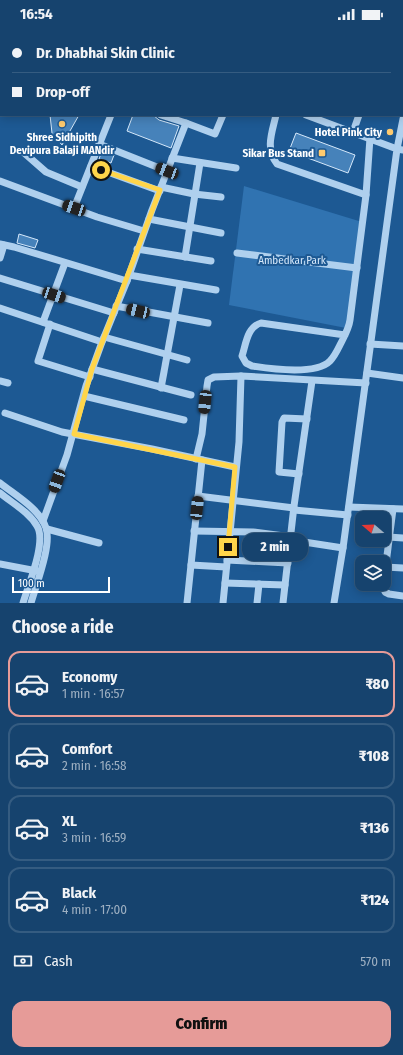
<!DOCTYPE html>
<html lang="en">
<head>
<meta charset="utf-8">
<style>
  :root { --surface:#16436e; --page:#1f4a73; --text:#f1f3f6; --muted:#9eb0c2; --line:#355c81; --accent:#e69b98 }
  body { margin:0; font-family:"Fira Sans Condensed",sans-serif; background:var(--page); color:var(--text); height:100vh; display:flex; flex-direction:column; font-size:15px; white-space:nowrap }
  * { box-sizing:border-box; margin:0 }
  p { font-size:13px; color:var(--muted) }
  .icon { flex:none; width:22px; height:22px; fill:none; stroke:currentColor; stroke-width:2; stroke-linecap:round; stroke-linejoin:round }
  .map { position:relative; height:575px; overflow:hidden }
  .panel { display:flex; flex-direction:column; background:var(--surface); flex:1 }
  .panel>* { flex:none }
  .guide { position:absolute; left:0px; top:0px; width:403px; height:88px; box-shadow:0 2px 10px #0003,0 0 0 1px var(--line); display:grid; align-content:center; height:88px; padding:0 12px; background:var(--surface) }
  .needle { width:26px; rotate:289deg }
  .controls { position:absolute; left:355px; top:483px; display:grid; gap:8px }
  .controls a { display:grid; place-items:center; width:36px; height:36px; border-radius:8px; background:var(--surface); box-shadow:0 2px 10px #0003,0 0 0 1px var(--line); font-size:20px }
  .scale { position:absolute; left:12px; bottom:10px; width:98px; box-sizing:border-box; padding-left:4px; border:2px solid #fff; border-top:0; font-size:11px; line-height:14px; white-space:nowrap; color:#fff; -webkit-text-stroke:3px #1d5993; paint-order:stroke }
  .end { position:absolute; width:18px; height:18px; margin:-9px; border:5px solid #ffd54a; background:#111; box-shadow:0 0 0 2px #111 }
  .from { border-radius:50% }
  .bubble { position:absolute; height:28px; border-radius:12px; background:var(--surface); box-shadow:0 2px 10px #0003,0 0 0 1px var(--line); font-size:13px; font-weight:800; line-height:28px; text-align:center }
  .car { position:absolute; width:12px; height:24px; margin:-12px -6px; border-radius:5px; box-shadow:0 0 3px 1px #0007; background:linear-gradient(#222 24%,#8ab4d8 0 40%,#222 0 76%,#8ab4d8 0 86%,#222 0) }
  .guide b { display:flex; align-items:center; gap:14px; height:38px; font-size:15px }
  .guide b+b { border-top:1px solid var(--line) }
  .guide i { width:10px; height:10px; background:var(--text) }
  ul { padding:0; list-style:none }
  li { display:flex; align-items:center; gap:12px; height:66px; margin:0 8px 6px; padding:0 4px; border:2px solid var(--line); border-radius:12px }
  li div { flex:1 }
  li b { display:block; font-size:15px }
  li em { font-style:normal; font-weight:800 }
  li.selected { border-color:var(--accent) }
  li>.icon { width:36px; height:36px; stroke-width:1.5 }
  h2 { padding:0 12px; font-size:18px; line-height:48px }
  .pay { display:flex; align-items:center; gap:10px; height:44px; padding:0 12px; font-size:15px }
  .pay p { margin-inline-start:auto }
  .primary-button { display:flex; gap:8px; margin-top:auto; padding:8px 12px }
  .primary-button a { flex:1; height:46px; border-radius:12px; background:var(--accent); color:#111; font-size:16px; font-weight:800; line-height:46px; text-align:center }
  .status { display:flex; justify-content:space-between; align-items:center; height:28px; padding:0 20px; background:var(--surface); direction:ltr }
  .status svg { height:11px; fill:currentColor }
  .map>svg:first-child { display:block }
  .green { fill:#3073b1 }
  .building { fill:#4682ba; stroke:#d5e8fa }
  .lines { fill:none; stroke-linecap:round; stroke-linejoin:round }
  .minor { stroke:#afd0ee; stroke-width:7 }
  .major { stroke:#f6faff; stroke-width:10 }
  .route { stroke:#ffd54a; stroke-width:5 }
  .poi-dot { fill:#feca6e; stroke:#1d5993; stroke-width:1.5 }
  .labels { text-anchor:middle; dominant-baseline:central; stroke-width:4; stroke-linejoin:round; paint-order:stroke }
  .poi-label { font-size:11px; font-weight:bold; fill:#fff; stroke:#1d5993; text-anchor:end }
  .park-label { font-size:11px; fill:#d5e8fa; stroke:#1d5993 }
</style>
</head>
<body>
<div class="status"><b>16:54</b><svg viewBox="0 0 49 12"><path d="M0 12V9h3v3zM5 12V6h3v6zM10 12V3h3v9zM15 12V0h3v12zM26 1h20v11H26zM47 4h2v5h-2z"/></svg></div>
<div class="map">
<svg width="403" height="575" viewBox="0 0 403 575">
  <rect width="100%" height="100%" fill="#1d5993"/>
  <path class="green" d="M244,158L362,194L346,300L229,277Z"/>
  <g class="building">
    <path d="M50,87H79L62,117L52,105Z"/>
    <path d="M133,87H153L159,92L179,98L171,120L127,103Z"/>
    <path d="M296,105L355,127L348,145L289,123Z"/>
    <path d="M102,123L114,127L111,135L99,131Z"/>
    <path d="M19,206L38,212L35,220L17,215Z"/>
  </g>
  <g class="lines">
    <g class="minor">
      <path d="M92,0V1"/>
      <path d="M259,0L261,1"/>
      <path d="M338,0V1"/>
      <path d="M388,1V0"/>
      <path d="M402,3H403"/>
      <path d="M402,79L403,80"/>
      <path d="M161,87L186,95"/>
      <path d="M276,87C272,105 265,120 277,136L366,167"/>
      <path d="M306,87L397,121L343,520L334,575"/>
      <path d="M403,91L397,121L403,122"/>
      <path d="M353,104L359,87"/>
      <path d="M99,116L167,143"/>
      <path d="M22,123L46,144L82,159"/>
      <path d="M172,130L236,140"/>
      <path d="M91,138L160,163"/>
      <path d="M0,153L97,189L144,203"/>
      <path d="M161,159L194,166L221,169"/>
      <path d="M74,180L111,87"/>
      <path d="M149,191L221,205"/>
      <path d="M0,216L14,219L127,253"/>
      <path d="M137,221L211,233"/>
      <path d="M237,225L357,240"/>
      <path d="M185,229L200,135"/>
      <path d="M0,230L4,217"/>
      <path d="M129,247L216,262"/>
      <path d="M0,250L114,285"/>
      <path d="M116,278L208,295"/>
      <path d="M0,280L102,314"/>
      <path d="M43,294L65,235"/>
      <path d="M50,296L38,333L90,349"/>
      <path d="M345,307L261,295C247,299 246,316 242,328L246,335L252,338C271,341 316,347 330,333C335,328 338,321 341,315C345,307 349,300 350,292L366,167L370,110"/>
      <path d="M104,309L187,332"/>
      <path d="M370,316L403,318"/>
      <path d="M92,341L191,367"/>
      <path d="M367,345L403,350"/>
      <path d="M0,353L8,355"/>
      <path d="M161,360L180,257"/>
      <path d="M84,368L184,392"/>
      <path d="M5,385L62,404L152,421L235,439"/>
      <path d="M196,431L202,406L207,358L208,352L214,349L241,348L366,355"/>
      <path d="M299,446L279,444L282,394L284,390L307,391"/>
      <path d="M0,455C15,467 40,481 46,500C52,517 36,557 31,575"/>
      <path d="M0,465C12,475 29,484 37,498C47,513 28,558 23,575"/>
      <path d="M198,468L294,480"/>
      <path d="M349,479L403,481"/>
      <path d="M294,482L348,487"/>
      <path d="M43,493L67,427L86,358L102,314L127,253L152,182L186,95L215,106L223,87"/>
      <path d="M47,501L99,515"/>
      <path d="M194,503L253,504L292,509"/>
      <path d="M388,509L403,510"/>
      <path d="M291,512L343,520"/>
      <path d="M227,532L288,535"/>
      <path d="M0,536L37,543"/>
      <path d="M191,537L226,539"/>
      <path d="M385,539L403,540"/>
      <path d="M384,551L393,481"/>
      <path d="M225,555L285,557L294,478L312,353"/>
      <path d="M383,556L385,564L389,566L403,568"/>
      <path d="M187,575L202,432"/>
      <path d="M223,575L239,414L241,348"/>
      <path d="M257,575L259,556"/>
      <path d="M283,575L285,557"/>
    </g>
    <g class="major">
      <path d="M134,1L136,0"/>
      <path d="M0,64L1,63"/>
    </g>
  </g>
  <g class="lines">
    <path class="route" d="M101,142L160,162L92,341L74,406L235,439L228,519"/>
  </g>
  <g class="poi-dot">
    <circle cx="62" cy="96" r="4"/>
    <circle cx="390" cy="104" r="4"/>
    <rect x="318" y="121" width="8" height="8" rx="2"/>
  </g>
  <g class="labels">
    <g class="poi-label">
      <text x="382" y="104">Hotel Pink City</text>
      <text x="62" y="109" text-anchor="middle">Shree Sidhipith<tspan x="62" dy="13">Devipura Balaji MANdir</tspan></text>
      <text x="314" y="125">Sikar Bus Stand</text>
    </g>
    <g class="park-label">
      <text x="292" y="232">Ambedkar Park</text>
    </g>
  </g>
</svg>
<div class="controls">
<a><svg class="needle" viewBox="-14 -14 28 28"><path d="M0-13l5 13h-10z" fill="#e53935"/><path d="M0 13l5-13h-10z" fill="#9eb0c2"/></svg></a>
<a><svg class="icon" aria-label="layers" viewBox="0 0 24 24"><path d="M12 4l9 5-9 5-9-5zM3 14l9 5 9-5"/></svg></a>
</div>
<div class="scale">100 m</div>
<i class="end from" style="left:101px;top:142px"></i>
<i class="end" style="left:228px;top:519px"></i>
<div class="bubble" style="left:242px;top:505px;width:66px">2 min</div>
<i class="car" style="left:167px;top:143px;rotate:291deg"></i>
<i class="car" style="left:74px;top:180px;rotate:289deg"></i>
<i class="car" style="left:54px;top:267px;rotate:108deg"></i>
<i class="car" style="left:138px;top:283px;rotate:283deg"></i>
<i class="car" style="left:205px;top:374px;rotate:186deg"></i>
<i class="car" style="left:57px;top:453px;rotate:200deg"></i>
<i class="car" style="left:197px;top:480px;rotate:6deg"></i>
<div class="guide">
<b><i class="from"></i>Dr. Dhabhai Skin Clinic</b>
<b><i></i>Drop-off</b>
</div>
</div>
<section class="panel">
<h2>Choose a ride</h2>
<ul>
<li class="selected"><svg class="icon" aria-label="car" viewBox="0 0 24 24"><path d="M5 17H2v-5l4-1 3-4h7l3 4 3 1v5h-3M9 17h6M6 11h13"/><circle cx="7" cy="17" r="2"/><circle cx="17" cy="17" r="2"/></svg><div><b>Economy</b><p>1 min · 16:57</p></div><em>₹80</em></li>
<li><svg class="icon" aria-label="car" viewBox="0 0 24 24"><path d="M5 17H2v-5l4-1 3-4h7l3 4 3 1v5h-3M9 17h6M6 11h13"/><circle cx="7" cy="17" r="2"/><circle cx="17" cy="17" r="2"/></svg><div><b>Comfort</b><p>2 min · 16:58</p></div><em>₹108</em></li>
<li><svg class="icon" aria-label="car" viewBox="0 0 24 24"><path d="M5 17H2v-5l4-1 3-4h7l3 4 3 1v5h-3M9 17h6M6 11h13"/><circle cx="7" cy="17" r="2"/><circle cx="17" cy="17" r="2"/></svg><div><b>XL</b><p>3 min · 16:59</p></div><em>₹136</em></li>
<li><svg class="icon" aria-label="car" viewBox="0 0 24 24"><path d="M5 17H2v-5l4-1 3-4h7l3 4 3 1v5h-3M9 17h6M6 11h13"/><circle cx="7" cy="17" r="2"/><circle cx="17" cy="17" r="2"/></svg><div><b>Black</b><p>4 min · 17:00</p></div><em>₹124</em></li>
</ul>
<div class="pay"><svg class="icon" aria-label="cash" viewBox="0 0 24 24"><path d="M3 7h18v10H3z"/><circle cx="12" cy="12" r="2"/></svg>Cash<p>570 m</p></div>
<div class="primary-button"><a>Confirm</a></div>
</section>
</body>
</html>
